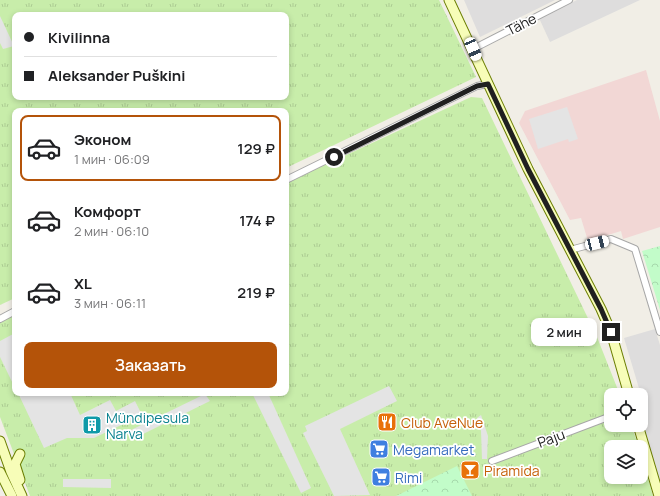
<!DOCTYPE html>
<html lang="ru">
<head>
<meta charset="utf-8">
<style>
  :root { --surface:#fff; --page:#f6f6f6; --text:#202124; --muted:#757577; --line:#e0e0e0; --accent:#b45309 }
  body { margin:0; font-family:Manrope,sans-serif; background:var(--page); color:var(--text); height:100vh; display:flex; flex-direction:column; font-size:15px; white-space:nowrap }
  * { box-sizing:border-box; margin:0 }
  p { font-size:13px; color:var(--muted) }
  .icon { flex:none; width:22px; height:22px; fill:none; stroke:currentColor; stroke-width:2; stroke-linecap:round; stroke-linejoin:round }
  .map { position:relative; flex:1; overflow:hidden }
  .panel { position:absolute; left:12px; top:108px; width:277px; height:288px; display:flex; flex-direction:column; background:var(--surface); border-radius:8px; box-shadow:0 2px 6px #0003 }
  .panel>* { flex:none }
  .top-card { position:absolute; left:12px; top:12px; width:277px; height:88px; border-radius:8px; box-shadow:0 2px 6px #0003; display:grid; align-content:center; height:88px; padding:0 12px; background:var(--surface) }
  .fabs { position:absolute; left:604px; top:388px; display:grid; gap:8px }
  .fabs a { display:grid; place-items:center; width:44px; height:44px; border-radius:8px; background:var(--surface); box-shadow:0 2px 6px #0003; font-size:20px }
  .end { position:absolute; width:18px; height:18px; margin:-9px; border:5px solid #202020; background:#fff; box-shadow:0 0 0 2px #fff }
  .from { border-radius:50% }
  .bubble { position:absolute; height:28px; border-radius:8px; background:var(--surface); box-shadow:0 2px 6px #0003; font-size:13px; font-weight:600; line-height:28px; text-align:center }
  .car { position:absolute; width:12px; height:24px; margin:-12px -6px; border-radius:5px; box-shadow:0 0 3px 1px #0007; background:linear-gradient(#fff 24%,#345 0 40%,#fff 0 76%,#345 0 86%,#fff 0) }
  .top-card b { display:flex; align-items:center; gap:14px; height:38px; font-size:15px }
  .top-card b+b { border-top:1px solid var(--line) }
  .top-card i { width:10px; height:10px; background:var(--text) }
  ul { padding:7px 0 0; list-style:none }
  li { display:flex; align-items:center; gap:12px; height:66px; margin:0 8px 6px; padding:0 4px; border:2px solid transparent; border-radius:8px }
  li div { flex:1 }
  li b { display:block; font-size:15px }
  li em { font-style:normal; font-weight:600 }
  li.active { border-color:var(--accent) }
  li>.icon { width:36px; height:36px; stroke-width:1.5 }
  .cta { display:flex; gap:8px; margin-top:auto; padding:8px 12px }
  .cta a { flex:1; height:46px; border-radius:8px; background:var(--accent); color:#fff; font-size:16px; font-weight:600; line-height:46px; text-align:center }
  .map>svg:first-child { display:block }
  .residential { fill:#dedddd }
  .commercial { fill:#f2d7d5 }
  .grass { fill:url(#grass-tufts); fill-rule:evenodd }
  .park { fill:url(#park-crowns) }
  .parking { fill:#e4e4e4 }
  .lines { fill:none; stroke-linecap:round; stroke-linejoin:round }
  .street-casing { stroke:#a7a7a7; stroke-width:8 }
  .secondary-casing { stroke:#6b7e00; stroke-width:11 }
  .street { stroke:#fff; stroke-width:6 }
  .secondary { stroke:#f7fdb8; stroke-width:9 }
  .route { stroke:#202020; stroke-width:5 }
  .labels { text-anchor:middle; dominant-baseline:central; stroke-width:3.5; stroke-linejoin:round; paint-order:stroke }
  .street-label { font-size:14px; fill:#202020; stroke:#fff }
  .culture-label { font-size:14px; fill:#0d838f; stroke:#fff; text-anchor:start }
  .food-label { font-size:14px; fill:#c56008; stroke:#fff; text-anchor:start }
  .shop-label { font-size:14px; fill:#366cbe; stroke:#fff; text-anchor:start }
</style>
</head>
<body>
<div class="map">
<svg width="660" height="496" viewBox="0 0 660 496">
  <defs>
    <pattern id="grass-tufts" width="24" height="20" patternUnits="userSpaceOnUse"><rect width="24" height="20" fill="#c8edaa"/><path d="M3 7l-1-3M5 7V3M7 7l1-3M15 17l-1-3M17 17v-4M19 17l1-3" fill="none" stroke="#accb92"/></pattern>
    <pattern id="park-crowns" width="20" height="18" patternUnits="userSpaceOnUse"><rect width="20" height="18" fill="#c2fcc9"/><path d="M2 6a3 3 0 1 1 6 0M12 15a3 3 0 1 1 6 0" fill="none" stroke="#a6d8ac"/></pattern>
  </defs>
  <rect width="100%" height="100%" fill="#f1eee6"/>
  <g class="residential">
    <path d="M464,0H555L480,37Z"/>
    <path d="M577,0H640L550,42L539,18Z"/>
    <path d="M655,329L660,345V484L641,416V413L644,412L641,395L624,338Z"/>
  </g>
  <path class="commercial" d="M646,70L660,121V227L623,239L621,231L588,241L581,218L570,220L519,123L525,111Z"/>
  <g class="grass">
    <path d="M0,0H439L476,77L286,168V111H15V298L0,305ZM15,15H286V97H15Z"/>
    <path d="M471,97L482,98L597,337L620,395H611V425H631L639,447H611V477H641V453L653,496H30L0,417V319L15,311V393H286V183Z"/>
  </g>
  <g class="park">
    <path d="M660,246V310L642,251Z"/>
    <path d="M457,466L472,496H396Z"/>
  </g>
  <g class="parking">
    <path d="M0,16L14,46L3,49L0,43Z"/>
    <path d="M567,107L578,139L569,142L568,139L538,149L529,119Z"/>
    <path d="M15,333V388L0,357V341Z"/>
    <path d="M389,386L397,401L340,429L370,495L334,496L303,433L307,431L305,426Z"/>
    <path d="M18,393H70L80,415L110,400L116,411L135,401L142,415L94,438H67L44,448Z"/>
    <path d="M252,393H268L311,488L301,493Z"/>
    <path d="M205,394L210,401L135,438L129,431Z"/>
    <path d="M481,415L488,436L487,459H482L481,431L477,418Z"/>
    <path d="M63,479H111V488L63,487Z"/>
  </g>
  <g class="lines">
    <defs>
      <g id="street">
        <path d="M473,49L569,0"/>
        <path d="M286,180L477,86L488,84"/>
        <path d="M570,250L611,239L635,249L660,332"/>
        <path d="M0,319L15,311"/>
        <path d="M492,461L611,416"/>
      </g>
      <g id="secondary">
        <path d="M449,0L528,169L601,309L611,332L629,395"/>
        <path d="M638,425L659,496"/>
        <path d="M0,441L11,472L22,496"/>
        <path d="M20,454L15,464L20,480"/>
        <path d="M0,472L12,496"/>
      </g>
    </defs>
    <use href="#street" class="street-casing"/>
    <use href="#secondary" class="secondary-casing"/>
    <use href="#street" class="street"/>
    <use href="#secondary" class="secondary"/>
  </g>
  <g class="lines">
    <path class="route" d="M334,157L477,86L488,84L528,169L601,309L611,332"/>
  </g>
  <defs>
    <symbol id="restaurant-square" viewBox="-11 -11 22 22"><rect x="-9" y="-9" width="18" height="18" rx="4" fill="#e8710a" stroke="#fff"/><path d="M-5-6h1v4h1v-4h1v4h1v-4h1v5L-1.5 .5V6h-2V.5L-5-1ZM5-6V6H3V1.5H1.5Q1.5-4 5-6Z" fill="#fff"/></symbol>
    <symbol id="building-square" viewBox="-11 -11 22 22"><rect x="-9" y="-9" width="18" height="18" rx="4" fill="#0f9aa8" stroke="#fff"/><path d="M-4-6H4V6H1V3H-1V6H-4ZM-2.5-4.3h1.7v1.8h-1.7ZM.8-4.3h1.7v1.8H.8ZM-2.5-1h1.7V.8h-1.7ZM.8-1h1.7V.8H.8Z" fill="#fff"/></symbol>
    <symbol id="supermarket-square" viewBox="-11 -11 22 22"><rect x="-9" y="-9" width="18" height="18" rx="4" fill="#3f7fe0" stroke="#fff"/><path d="M-6-5.5h2.5l.6 2H6L4.5 2H-2.5L-4.4-4H-6ZM-1.5 3.2a1.3 1.3 0 1 0 .1 0ZM3 3.2a1.3 1.3 0 1 0 .1 0Z" fill="#fff"/></symbol>
    <symbol id="bar-square" viewBox="-11 -11 22 22"><rect x="-9" y="-9" width="18" height="18" rx="4" fill="#e8710a" stroke="#fff"/><path d="M-6-5H6L.8 .8V4.5H3.5V6h-7V4.5H-.8V.8Z" fill="#fff"/></symbol>
  </defs>
  <g fill-rule="evenodd">
    <use href="#restaurant-square" x="376" y="411" width="22" height="22"/>
    <use href="#building-square" x="81" y="414" width="22" height="22"/>
    <use href="#supermarket-square" x="368" y="438" width="22" height="22"/>
    <use href="#bar-square" x="459" y="459" width="22" height="22"/>
    <use href="#supermarket-square" x="370" y="466" width="22" height="22"/>
  </g>
  <g class="labels">
    <g class="street-label">
      <text transform="translate(521 24) rotate(-27)">Tähe</text>
      <text transform="translate(551 438) rotate(-21)">Paju</text>
    </g>
    <g class="culture-label">
      <text x="106" y="417">Mündipesula<tspan x="106" dy="16">Narva</tspan></text>
    </g>
    <g class="food-label">
      <text x="401" y="422">Club AveNue</text>
      <text x="484" y="470">Piramida</text>
    </g>
    <g class="shop-label">
      <text x="393" y="449">Megamarket</text>
      <text x="395" y="477">Rimi</text>
    </g>
  </g>
</svg>
<div class="fabs">
<a><svg class="icon" aria-label="locate" viewBox="0 0 24 24"><circle cx="12" cy="12" r="6"/><path d="M12 2v4M12 18v4M2 12h4M18 12h4"/></svg></a>
<a><svg class="icon" aria-label="layers" viewBox="0 0 24 24"><path d="M12 4l9 5-9 5-9-5zM3 14l9 5 9-5"/></svg></a>
</div>
<i class="end from" style="left:334px;top:157px"></i>
<i class="end" style="left:611px;top:332px"></i>
<div class="bubble" style="left:531px;top:318px;width:66px">2 мин</div>
<i class="car" style="left:473px;top:49px;rotate:157deg"></i>
<i class="car" style="left:597px;top:243px;rotate:76deg"></i>
<div class="top-card">
<b><i class="from"></i>Kivilinna</b>
<b><i></i>Aleksander Puškini</b>
</div>
<section class="panel">
<ul>
<li class="active"><svg class="icon" aria-label="car" viewBox="0 0 24 24"><path d="M5 17H2v-5l4-1 3-4h7l3 4 3 1v5h-3M9 17h6M6 11h13"/><circle cx="7" cy="17" r="2"/><circle cx="17" cy="17" r="2"/></svg><div><b>Эконом</b><p>1 мин · 06:09</p></div><em>129 ₽</em></li>
<li><svg class="icon" aria-label="car" viewBox="0 0 24 24"><path d="M5 17H2v-5l4-1 3-4h7l3 4 3 1v5h-3M9 17h6M6 11h13"/><circle cx="7" cy="17" r="2"/><circle cx="17" cy="17" r="2"/></svg><div><b>Комфорт</b><p>2 мин · 06:10</p></div><em>174 ₽</em></li>
<li><svg class="icon" aria-label="car" viewBox="0 0 24 24"><path d="M5 17H2v-5l4-1 3-4h7l3 4 3 1v5h-3M9 17h6M6 11h13"/><circle cx="7" cy="17" r="2"/><circle cx="17" cy="17" r="2"/></svg><div><b>XL</b><p>3 мин · 06:11</p></div><em>219 ₽</em></li>
</ul>
<div class="cta"><a>Заказать</a></div>
</section>
</div>
</body>
</html>
